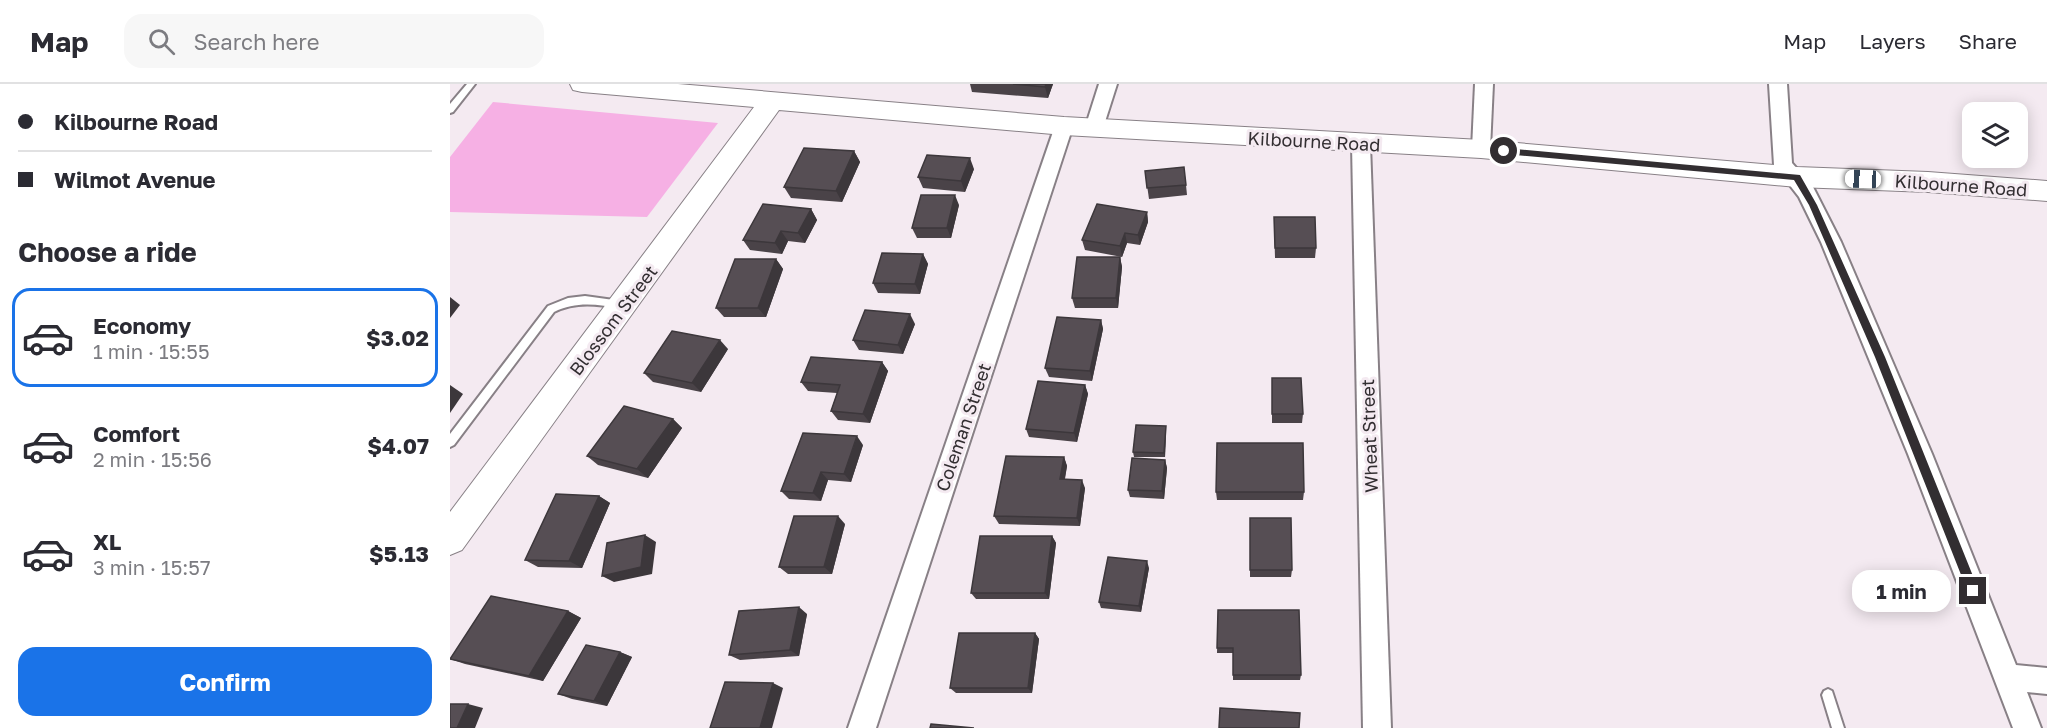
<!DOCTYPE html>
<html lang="en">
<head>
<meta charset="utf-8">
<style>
  :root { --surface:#fff; --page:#f7f7f7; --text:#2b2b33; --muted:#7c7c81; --line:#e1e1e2; --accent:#1a73e8 }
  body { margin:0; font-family:"Golos Text",sans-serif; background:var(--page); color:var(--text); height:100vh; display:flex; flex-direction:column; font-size:22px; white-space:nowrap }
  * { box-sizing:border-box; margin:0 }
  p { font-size:20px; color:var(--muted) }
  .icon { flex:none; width:33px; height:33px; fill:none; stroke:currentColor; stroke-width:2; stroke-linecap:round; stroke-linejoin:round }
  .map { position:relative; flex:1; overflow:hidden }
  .drawer { display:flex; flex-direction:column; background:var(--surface); width:450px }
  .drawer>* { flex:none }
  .guide { display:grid; align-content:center; height:132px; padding:0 18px; background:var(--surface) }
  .controls { position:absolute; left:1512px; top:18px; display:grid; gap:12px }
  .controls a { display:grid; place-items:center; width:66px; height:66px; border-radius:12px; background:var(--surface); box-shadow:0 3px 15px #0003; font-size:30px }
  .end { position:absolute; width:27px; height:27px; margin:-14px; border:8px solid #322e31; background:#fff; box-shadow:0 0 0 3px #fff }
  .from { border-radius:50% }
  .bubble { position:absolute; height:42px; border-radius:18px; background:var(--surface); box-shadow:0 3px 15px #0003; font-size:20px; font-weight:700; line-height:42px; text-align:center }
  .car { position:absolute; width:18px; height:36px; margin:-18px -9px; border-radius:8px; box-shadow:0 0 4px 2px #0007; background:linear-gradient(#fff 24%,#345 0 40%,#fff 0 76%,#345 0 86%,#fff 0) }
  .guide b { display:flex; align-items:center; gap:21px; height:57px; font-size:22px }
  .guide b+b { border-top:2px solid var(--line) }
  .guide i { width:15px; height:15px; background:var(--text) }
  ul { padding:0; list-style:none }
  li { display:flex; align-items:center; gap:18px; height:99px; margin:0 12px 9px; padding:0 6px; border:3px solid transparent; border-radius:18px }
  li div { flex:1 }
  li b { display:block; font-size:22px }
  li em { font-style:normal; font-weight:700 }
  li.active { border-color:var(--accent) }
  li>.icon { width:54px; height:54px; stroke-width:1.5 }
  h2 { padding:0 18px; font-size:27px; line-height:72px }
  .button { display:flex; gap:12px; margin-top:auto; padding:12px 18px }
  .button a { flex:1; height:69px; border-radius:18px; background:var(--accent); color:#fff; font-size:24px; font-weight:700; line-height:69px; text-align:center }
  header { display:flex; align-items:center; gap:36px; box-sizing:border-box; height:84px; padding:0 30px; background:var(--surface); border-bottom:2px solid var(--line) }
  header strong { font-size:28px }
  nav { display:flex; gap:33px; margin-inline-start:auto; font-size:21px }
  .search { width:420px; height:54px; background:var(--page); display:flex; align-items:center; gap:15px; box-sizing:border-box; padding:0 21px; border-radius:18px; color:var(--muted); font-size:22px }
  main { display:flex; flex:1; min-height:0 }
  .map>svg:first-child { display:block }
  .green { fill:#f6b0e4 }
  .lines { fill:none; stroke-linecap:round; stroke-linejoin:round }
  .lane-casing { stroke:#888086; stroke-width:4 }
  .street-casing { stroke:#888086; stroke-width:4 }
  .secondary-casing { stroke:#888086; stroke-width:2 }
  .lane { fill:#fff; fill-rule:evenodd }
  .street { fill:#fff; fill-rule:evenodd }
  .secondary { fill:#fff; fill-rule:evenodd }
  .wall { fill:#4a4348 }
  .shaded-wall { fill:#3c373b }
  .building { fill:#564e54; stroke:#3c373b; stroke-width:1.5 }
  .route { fill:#322e31 }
  .labels { text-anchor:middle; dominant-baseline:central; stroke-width:6; stroke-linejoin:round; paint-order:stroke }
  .street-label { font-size:18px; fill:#322e31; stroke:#f4eaf1 }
</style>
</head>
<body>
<header>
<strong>Map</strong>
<div class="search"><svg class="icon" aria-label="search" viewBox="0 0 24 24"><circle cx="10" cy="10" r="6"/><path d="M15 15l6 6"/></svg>Search here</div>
<nav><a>Map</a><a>Layers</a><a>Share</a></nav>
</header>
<main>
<section class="drawer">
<div class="guide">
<b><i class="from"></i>Kilbourne Road</b>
<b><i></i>Wilmot Avenue</b>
</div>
<h2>Choose a ride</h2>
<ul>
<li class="active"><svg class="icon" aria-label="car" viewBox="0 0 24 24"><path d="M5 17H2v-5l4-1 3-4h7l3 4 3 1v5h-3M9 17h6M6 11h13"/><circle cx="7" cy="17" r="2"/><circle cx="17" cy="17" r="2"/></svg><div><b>Economy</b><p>1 min · 15:55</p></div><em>$3.02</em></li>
<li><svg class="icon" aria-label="car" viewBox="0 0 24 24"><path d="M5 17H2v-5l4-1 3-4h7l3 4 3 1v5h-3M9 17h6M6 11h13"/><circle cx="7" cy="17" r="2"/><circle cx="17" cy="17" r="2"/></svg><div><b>Comfort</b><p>2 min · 15:56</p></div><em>$4.07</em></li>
<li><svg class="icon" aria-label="car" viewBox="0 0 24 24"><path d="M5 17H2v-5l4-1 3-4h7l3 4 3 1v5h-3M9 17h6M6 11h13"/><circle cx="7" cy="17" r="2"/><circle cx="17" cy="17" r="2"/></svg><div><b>XL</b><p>3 min · 15:57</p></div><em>$5.13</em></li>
</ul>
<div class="button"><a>Confirm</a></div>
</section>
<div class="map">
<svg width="1597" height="644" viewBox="0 0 1597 644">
  <rect width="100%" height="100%" fill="#f4eaf1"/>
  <path class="green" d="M43,18L268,39L197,133L0,128V73Z"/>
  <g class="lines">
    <defs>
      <g id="lane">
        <path d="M17,0H25L3,28L0,29V20Z"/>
        <path d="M135,212L171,217L176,221L171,225C148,220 126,217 104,228L4,361L0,363V350L98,222L118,214Z"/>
        <path d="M1378,605L1382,607L1394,644H1382L1372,611L1374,607Z"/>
      </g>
      <g id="street">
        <path d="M649,0H667L653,44L650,48H638L635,44Z"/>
        <path d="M1025,0H1043L1040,65L1038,70H1024L1022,65Z"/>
        <path d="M1319,0H1337L1342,79L1363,103L1391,158L1482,370L1566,581L1597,584V610L1577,608L1591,644H1563L1458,370L1371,158L1349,113L1324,81Z"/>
        <path d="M614,36L620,38L623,42L426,644H398L605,42L608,38Z"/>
        <path d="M911,53L918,55L920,60L941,644H913L902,60L904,55Z"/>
      </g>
      <path id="secondary" d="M120,0H228L614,33L1031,56L1347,83L1478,88L1597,97V117L1478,108L1347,103L1031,74L614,51L329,26L12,466L0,471V428L304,23L132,8L123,6Z"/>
    </defs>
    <use href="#lane" class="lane-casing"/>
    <use href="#street" class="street-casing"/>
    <use href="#secondary" class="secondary-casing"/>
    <use href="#lane" class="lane"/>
    <use href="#street" class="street"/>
    <use href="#secondary" class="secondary"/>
  </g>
  <g class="wall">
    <path d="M520,0H603L598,14L522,8Z"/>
    <path d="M404,67L410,78L392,118L341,114L334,103Z"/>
    <path d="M524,85L515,108L473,104L468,93Z"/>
    <path d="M695,87L736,101L737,111L699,115Z"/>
    <path d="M509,121L501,154H467L462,144Z"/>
    <path d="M361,125L367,136L355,159L338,157L332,170L300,166L293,156Z"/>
    <path d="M697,128L698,138L690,161L677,159L672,173L635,166L632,156Z"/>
    <path d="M824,133L866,164L865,174H825Z"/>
    <path d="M473,170L478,180L470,210L428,209L423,199Z"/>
    <path d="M670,173L672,183L668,224H625L622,214Z"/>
    <path d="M326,175L333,185L316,233H274L266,224Z"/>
    <path d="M651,236L653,245L642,297L599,293L595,284Z"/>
    <path d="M465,240L453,270L409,266L403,256Z"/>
    <path d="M278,265L251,308L203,298L194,289Z"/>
    <path d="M432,278L438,287L420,339L388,336L381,327L387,309L358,307L351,298Z"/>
    <path d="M822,294L853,330L852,339H822Z"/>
    <path d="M635,301L638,310L627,358L579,353L576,345Z"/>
    <path d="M223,335L232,344L198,394L148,381L137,372Z"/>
    <path d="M716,346L715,373H684L683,368Z"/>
    <path d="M413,361L401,398L378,396L371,417L339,415L331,407Z"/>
    <path d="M614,373L617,382L615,395L635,404L630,442L549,440L544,432Z"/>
    <path d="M715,376L717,384L714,415L680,413L678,406Z"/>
    <path d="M766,408H854L853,416H767Z"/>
    <path d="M149,412L160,419L132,484L88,483L75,476Z"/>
    <path d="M800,434L842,486L841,493H800Z"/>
    <path d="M395,440L382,490H338L329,483Z"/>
    <path d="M602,452L606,459L599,515H526L521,509Z"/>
    <path d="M699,484L691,528L651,524L649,518Z"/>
    <path d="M768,526L851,591L850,596H783V569H767Z"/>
    <path d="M118,527L131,534L93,597L15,580L0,575Z"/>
    <path d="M357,530L349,572L290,576L279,571Z"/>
    <path d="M585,549L589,555L582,609H506L500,604Z"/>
    <path d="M170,568L182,573L157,622L122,615L108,610Z"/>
  </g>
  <g class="shaded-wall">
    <path d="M596,0H603L598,14L595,3Z"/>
    <path d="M404,67L410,78L392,118L386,107Z"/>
    <path d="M520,74L524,85L515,108L511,97Z"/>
    <path d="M505,111L509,121L501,154L497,144Z"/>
    <path d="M361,125L367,136L355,159L348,149Z"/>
    <path d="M697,128L698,138L690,161L688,151Z"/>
    <path d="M331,147L338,157L332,170L325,159Z"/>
    <path d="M675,149L677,159L672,173L670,162Z"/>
    <path d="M473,170L478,180L470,210L465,200Z"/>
    <path d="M670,173L672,183L668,224L666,214Z"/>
    <path d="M326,175L333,185L316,233L308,224Z"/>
    <path d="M0,213L10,221L0,234Z"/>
    <path d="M460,230L465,240L453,270L448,261Z"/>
    <path d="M651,236L653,245L642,297L640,287Z"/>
    <path d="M270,256L278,265L251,308L242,299Z"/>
    <path d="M432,278L438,287L420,339L413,330Z"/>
    <path d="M0,301L13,310L0,329Z"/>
    <path d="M635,301L638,310L627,358L624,349Z"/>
    <path d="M223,335L232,344L198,394L187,385Z"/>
    <path d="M716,342V346L715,373L714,369Z"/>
    <path d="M407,352L413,361L401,398L394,390Z"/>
    <path d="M614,373L617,382L613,403L610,395Z"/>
    <path d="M715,376L717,384L714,415L712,407Z"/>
    <path d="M371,388L378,396L371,417L363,409Z"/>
    <path d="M632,396L635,404L630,442L627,434Z"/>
    <path d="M149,412L160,419L132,484L119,477Z"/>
    <path d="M388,432L395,440L382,490L374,483Z"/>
    <path d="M195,451L206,458L202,490L164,498L152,492Z"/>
    <path d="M602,452L606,459L599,515L595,509Z"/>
    <path d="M697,477L699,484L691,528L689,522Z"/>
    <path d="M349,523L357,530L349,572L340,566Z"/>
    <path d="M118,527L131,534L93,597L79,592Z"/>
    <path d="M585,549L589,555L582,609L578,604Z"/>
    <path d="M170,568L182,573L157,622L144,617Z"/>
    <path d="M323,599L333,604L322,644H310Z"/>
    <path d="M18,620L33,624L25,644H7Z"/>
  </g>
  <g class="building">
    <path d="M563,0H596L595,3Z"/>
    <path d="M354,64L404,67L386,107L334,103Z"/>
    <path d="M477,71L520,74L511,97L468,93Z"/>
    <path d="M734,83L736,101L697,104L695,87Z"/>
    <path d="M471,111H505L497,144H462Z"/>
    <path d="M313,120L361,125L348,149L331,147L325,159L293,156Z"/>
    <path d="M647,120L697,128L688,151L675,149L670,162L632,156Z"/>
    <path d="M824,133H865L866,164H825Z"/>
    <path d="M432,169L473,170L465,200L423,199Z"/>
    <path d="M627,173H670L666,214H622Z"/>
    <path d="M285,175H326L308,224H266Z"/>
    <path d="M415,226L460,230L448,261L403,256Z"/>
    <path d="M607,233L651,236L640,287L595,284Z"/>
    <path d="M222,247L270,256L242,299L194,289Z"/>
    <path d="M361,273L432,278L413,330L381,327L390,301L351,298Z"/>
    <path d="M822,294H851L853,330H822Z"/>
    <path d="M588,297L635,301L624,349L576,345Z"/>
    <path d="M174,322L223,335L187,385L137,372Z"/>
    <path d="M686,341L716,342L714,369L683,368Z"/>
    <path d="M353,349L407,352L394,390L371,388L363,409L331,407Z"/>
    <path d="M767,359H853L854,408H766Z"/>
    <path d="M556,372L614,373L610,395L632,396L627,434L544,432Z"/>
    <path d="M682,374L715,376L712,407L678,406Z"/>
    <path d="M106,410L149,412L119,477L75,476Z"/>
    <path d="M344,432H388L374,483H329Z"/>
    <path d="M800,434H841L842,486H800Z"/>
    <path d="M195,451L191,483L152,492L157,459Z"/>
    <path d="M530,452H602L595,509H521Z"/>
    <path d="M658,473L697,477L689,522L649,518Z"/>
    <path d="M41,512L118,527L79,592L0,575Z"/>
    <path d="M349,523L340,566L279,571L289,527Z"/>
    <path d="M768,526H849L851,591H783V564H767Z"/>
    <path d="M509,549H585L578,604H500Z"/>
    <path d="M136,561L170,568L144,617L108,610Z"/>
    <path d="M275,598L323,599L310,644H260Z"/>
    <path d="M0,620H18L7,644H0Z"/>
    <path d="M770,624L850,629L849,644H769Z"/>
    <path d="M481,640L524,644H480Z"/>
  </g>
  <path class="route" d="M1054,64L1350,91L1367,121L1435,273L1529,507L1527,511H1519L1425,273L1359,121L1344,96L1054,70L1050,67Z"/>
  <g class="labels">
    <g class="street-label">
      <text transform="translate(864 57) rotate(3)">Kilbourne Road</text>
      <text transform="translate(1511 101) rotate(4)">Kilbourne Road</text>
      <text transform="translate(163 236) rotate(-53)">Blossom Street</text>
      <text transform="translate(513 343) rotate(-71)">Coleman Street</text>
      <text transform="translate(919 352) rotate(-92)">Wheat Street</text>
    </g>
  </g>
</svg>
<div class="controls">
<a><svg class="icon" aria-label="layers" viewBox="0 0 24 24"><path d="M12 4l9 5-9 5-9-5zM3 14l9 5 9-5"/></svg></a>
</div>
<i class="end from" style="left:1054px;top:67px"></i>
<i class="end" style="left:1523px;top:507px"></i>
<div class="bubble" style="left:1402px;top:486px;width:99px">1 min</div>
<i class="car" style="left:1413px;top:95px;rotate:272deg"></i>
</div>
</main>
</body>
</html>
